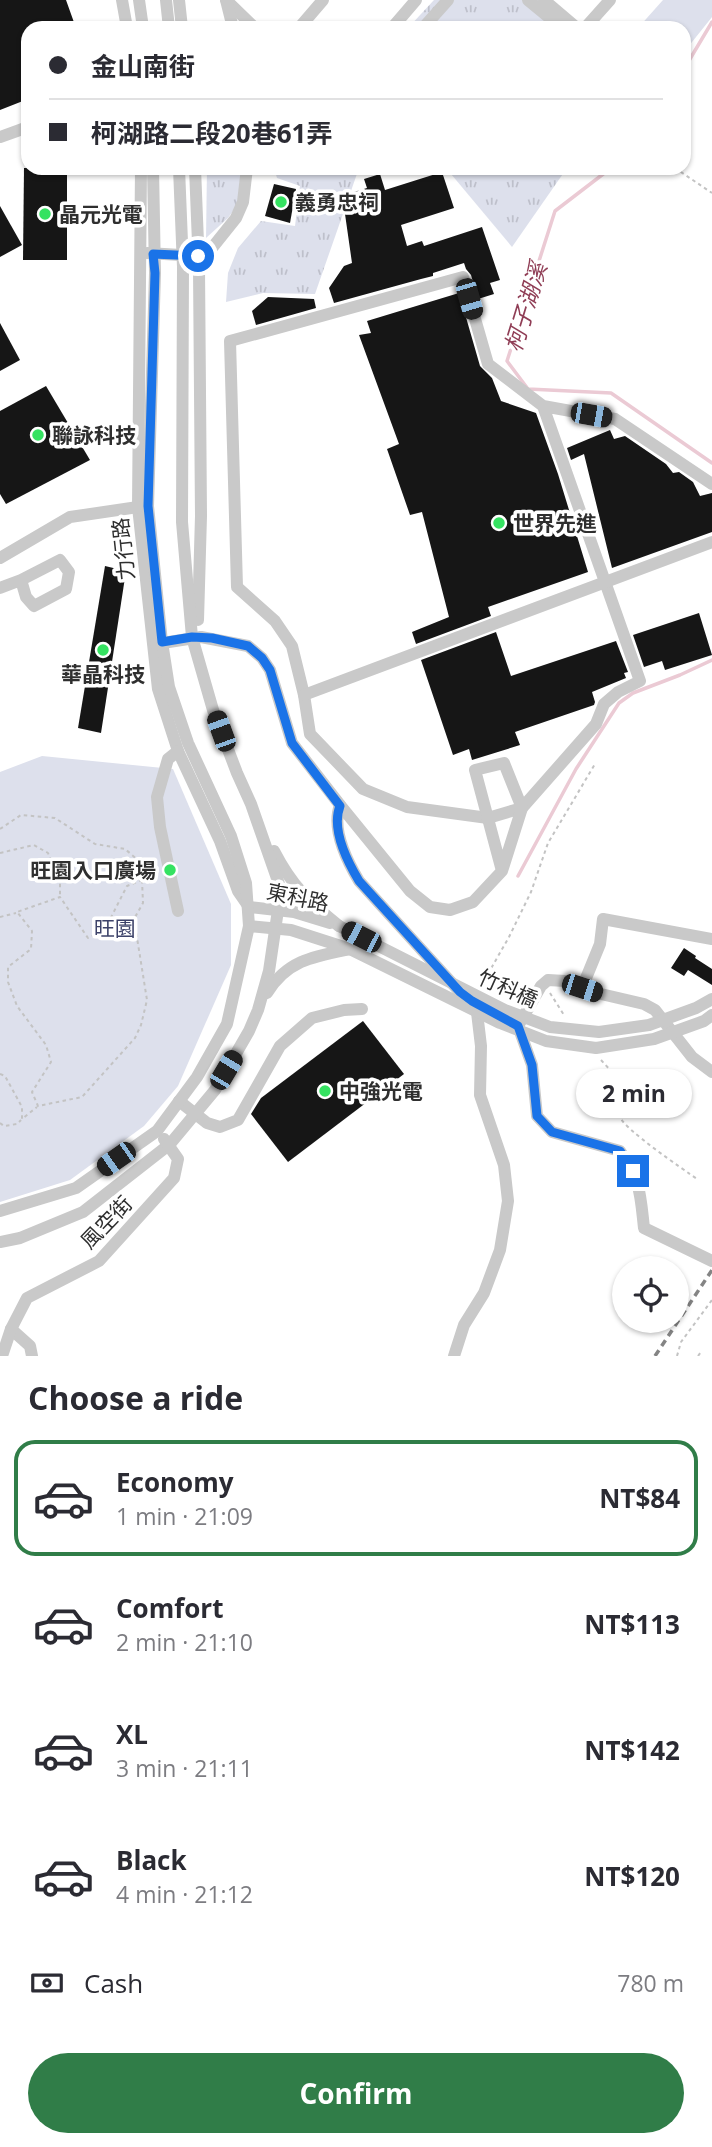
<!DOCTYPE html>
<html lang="en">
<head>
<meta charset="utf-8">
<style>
  :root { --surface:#fff; --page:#f7f7f7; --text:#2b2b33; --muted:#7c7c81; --line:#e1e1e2; --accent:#307d48 }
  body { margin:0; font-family:"Open Sans","Noto Sans TC",sans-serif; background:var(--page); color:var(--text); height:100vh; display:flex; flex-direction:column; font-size:26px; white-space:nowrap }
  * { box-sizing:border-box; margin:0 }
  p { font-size:23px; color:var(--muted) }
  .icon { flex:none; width:38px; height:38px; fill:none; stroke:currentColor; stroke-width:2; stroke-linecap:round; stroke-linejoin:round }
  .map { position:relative; height:1356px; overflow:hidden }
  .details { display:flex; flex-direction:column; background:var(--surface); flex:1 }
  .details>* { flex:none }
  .banner { position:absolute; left:21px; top:21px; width:670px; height:154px; border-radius:21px; box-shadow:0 2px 5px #0004; display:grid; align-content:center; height:154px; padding:0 28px; background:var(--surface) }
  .controls { position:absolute; left:612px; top:1256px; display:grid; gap:14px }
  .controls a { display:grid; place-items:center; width:77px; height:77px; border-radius:50%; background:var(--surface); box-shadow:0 2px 5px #0004; font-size:35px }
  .end { position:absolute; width:32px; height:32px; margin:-16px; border:9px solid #1a73e8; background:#fff; box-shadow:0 0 0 4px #fff }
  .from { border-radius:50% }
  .bubble { position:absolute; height:49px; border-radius:24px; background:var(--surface); box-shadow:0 2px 5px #0004; font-size:23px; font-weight:700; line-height:49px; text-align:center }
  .car { position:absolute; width:21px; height:42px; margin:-21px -10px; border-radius:9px; box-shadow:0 0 5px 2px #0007; background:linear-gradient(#222 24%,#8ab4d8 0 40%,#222 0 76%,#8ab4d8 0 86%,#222 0) }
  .banner b { display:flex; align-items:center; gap:24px; height:66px; font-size:26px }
  .banner b+b { border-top:2px solid var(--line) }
  .banner i { width:18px; height:18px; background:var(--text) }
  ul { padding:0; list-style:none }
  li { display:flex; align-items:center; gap:21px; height:116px; margin:0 14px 10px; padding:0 14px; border:4px solid transparent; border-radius:21px }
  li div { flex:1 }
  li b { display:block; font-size:26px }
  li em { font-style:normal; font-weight:700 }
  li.on { border-color:var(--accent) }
  li>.icon { width:63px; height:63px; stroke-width:1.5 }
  h2 { padding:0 28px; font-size:32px; line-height:84px }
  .pay { display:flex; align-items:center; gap:18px; height:77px; padding:0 28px; font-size:26px }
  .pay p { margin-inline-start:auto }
  .button { display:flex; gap:14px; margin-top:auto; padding:14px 28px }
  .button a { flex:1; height:80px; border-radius:42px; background:var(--accent); color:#fff; font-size:28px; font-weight:700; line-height:80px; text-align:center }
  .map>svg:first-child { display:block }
  .grass { fill:url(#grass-tufts) }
  .green { fill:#dde0ec }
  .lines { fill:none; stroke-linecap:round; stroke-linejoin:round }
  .stream { stroke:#ebcad4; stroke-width:3.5 }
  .building { fill:#161616 }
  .path { stroke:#c3c3c3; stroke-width:2; stroke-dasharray:3.5 3.5; stroke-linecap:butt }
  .minor { stroke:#c9c9c9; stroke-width:12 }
  .rail { stroke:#848484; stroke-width:3.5; stroke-dasharray:7 5; stroke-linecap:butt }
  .minor-bridge { stroke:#c9c9c9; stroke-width:12 }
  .route { stroke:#1a73e8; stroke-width:9 }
  .poi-dot { fill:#35e261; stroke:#fff; stroke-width:2.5 }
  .labels { text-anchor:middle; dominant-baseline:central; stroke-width:7; stroke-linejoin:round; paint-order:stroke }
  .poi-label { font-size:21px; font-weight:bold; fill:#2f2f2f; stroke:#fff; text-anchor:start }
  .street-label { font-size:21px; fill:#2f2f2f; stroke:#fff }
  .park-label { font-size:21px; fill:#3d436a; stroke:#fff }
  .water-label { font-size:23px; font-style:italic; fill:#903e56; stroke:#fff }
</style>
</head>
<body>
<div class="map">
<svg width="712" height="1356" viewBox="0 0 712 1356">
  <defs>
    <pattern id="grass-tufts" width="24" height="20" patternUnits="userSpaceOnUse" patternTransform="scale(1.75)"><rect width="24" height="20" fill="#dde0ec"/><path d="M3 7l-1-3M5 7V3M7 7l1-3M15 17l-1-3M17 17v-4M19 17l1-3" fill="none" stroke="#bec0cb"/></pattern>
  </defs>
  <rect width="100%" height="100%" fill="#fff"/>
  <g class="grass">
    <path d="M434,0H543L577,28H408Z"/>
    <path d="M207,168H242L239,203L228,218L206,238Z"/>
    <path d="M274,168H359L315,294L263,293L226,302L228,273L238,248L261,221L295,226L300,186L277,178Z"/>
    <path d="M446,168H567L512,247Z"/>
  </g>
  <g class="green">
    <path d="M663,0H712V17L684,52V28H638Z"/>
    <path d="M42,756L173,769L231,904V965L178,1086L144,1126L70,1180L0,1202V772Z"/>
  </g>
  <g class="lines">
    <g class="stream">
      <path d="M684,69L712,22"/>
      <path d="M611,168L555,211L507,361L528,389L611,393L712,463"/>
      <path d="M518,876L576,769L619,703L633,693L680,675L712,660"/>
    </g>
  </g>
  <g class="building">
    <path d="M0,0H66L76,28H28V99L0,110Z"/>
    <path d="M24,168H67V260H23Z"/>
    <path d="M442,172L454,208L401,225L407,246L422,241L424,246L482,227L500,280L490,283L494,294L478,299L471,275L466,269L464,263L433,273V276L421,279L334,303L329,288L344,266L352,263L345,214L355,209L354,192L367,188L364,179L380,174L385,190Z"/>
    <path d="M274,184L296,189L290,223L265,216Z"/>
    <path d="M0,206L22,245L0,257Z"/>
    <path d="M459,293L480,366L492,378L501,401L536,413L558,474L588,572L488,607L491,616L416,644L412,632L449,617L422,512L410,515L387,449L399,444L359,335L371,333L367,321Z"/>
    <path d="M268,297L314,299L316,308L256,325L252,311Z"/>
    <path d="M0,323L20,360L0,371Z"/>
    <path d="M46,386L90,460L6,504L0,494V411Z"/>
    <path d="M610,430L614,439L625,436L666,464L673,473L679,472L693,482L700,496L712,493V532L612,568L584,454L571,460L567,448Z"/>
    <path d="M105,566L126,571L101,733L78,728Z"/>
    <path d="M699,613L712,655L665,670L662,661L644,667L633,635Z"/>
    <path d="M496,632L511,676L616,641L628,672L624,673L626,678L592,692L595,702L594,705L515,732L520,745L472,760L469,749L453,755L421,660Z"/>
    <path d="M684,948L696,956L695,958L712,969V985L688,970L684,976L671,968Z"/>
    <path d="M363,1021L404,1074L288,1162L251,1114L261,1098Z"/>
  </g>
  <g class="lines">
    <g class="path">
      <path d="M675,168L712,193"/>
      <path d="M0,829L21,815L55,818L95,844L125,849L138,860L142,880L143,903L134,919L147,1000L141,1025L135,1038L82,1097L38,1106L32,1092L51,1062L46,1045L17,1006L8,982V967L31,949L32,931L17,912L60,897L88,938L104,931L127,886L142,880L159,876"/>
      <path d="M0,853L34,845L48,853L60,883V895"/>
      <path d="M0,917L16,913"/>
      <path d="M481,986L509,937L531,892L548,843L595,764"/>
      <path d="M550,993L564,1015"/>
      <path d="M601,1060L624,1085C622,1093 616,1109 620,1117C625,1130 683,1169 697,1179"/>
      <path d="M0,1074L5,1076L22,1107V1119L37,1107"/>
      <path d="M0,1123L4,1126L17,1124L21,1120"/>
      <path d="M677,1356L681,1342L712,1300"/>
      <path d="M698,1356L701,1352"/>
    </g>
    <g class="minor">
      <path d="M122,0L127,28"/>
      <path d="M139,0L143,28"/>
      <path d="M166,0L169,28"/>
      <path d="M179,0L182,28"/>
      <path d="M226,0L255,28"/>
      <path d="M226,0L233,28"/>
      <path d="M528,0L562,28"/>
      <path d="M544,0L577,28"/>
      <path d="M299,28L323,0"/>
      <path d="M392,28L416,0"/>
      <path d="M423,28L448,0"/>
      <path d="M585,28L610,0"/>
      <path d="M684,109L685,110"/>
      <path d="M0,137L28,127"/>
      <path d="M141,168L138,507L158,689L178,751L220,841L238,891L247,904"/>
      <path d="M195,168L199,268L201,516L198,620"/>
      <path d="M147,253L198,256L212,248L236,218L243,202L247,168"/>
      <path d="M543,406L640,681L618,692L604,704L596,724L522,808L488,818L407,807L363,789L310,734L304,695L292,646L275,621L237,587L230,341L463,277L488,364L543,406L615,419L712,484"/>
      <path d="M0,558L70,517L138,507"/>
      <path d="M0,588L21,580L60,560L69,572L66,589L34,606L26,597L21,580"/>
      <path d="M156,644L201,637L248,646L262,658L270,670L292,743L340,805L410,891L430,907L450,910L473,902L502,871L522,808L504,763L475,770L502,871"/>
      <path d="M304,695L712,542"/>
      <path d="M178,751L168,759L157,797L160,827L178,911"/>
      <path d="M340,805C331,829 347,861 359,881L460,992L472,1001L518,1026L541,986L548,980L565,981L601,994L644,1004L655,1010L692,1057L712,1072"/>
      <path d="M274,851C292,886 309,902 339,926"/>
      <path d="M249,907L294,912L330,923"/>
      <path d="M249,926L291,930L347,948"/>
      <path d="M582,988L600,944L603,919L712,939"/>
      <path d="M267,993C287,960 315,956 350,949"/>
      <path d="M518,1026L532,1065L537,1116L552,1132L620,1151C641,1182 640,1192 644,1228L712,1261"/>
      <path d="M179,1101L207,1123L220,1127L238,1120L280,1046L312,1018L344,1010L362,1009"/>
      <path d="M0,1211L76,1188L157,1131L197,1077L227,1024L249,926L246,883L231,836L188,743L169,687L162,642L148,506L155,273L153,168"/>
      <path d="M0,1242L20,1238L83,1212L170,1144L215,1090L249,1031L258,1010L269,971L278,910L279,884L251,804L237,773L213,710L192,637L182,522L183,267L179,168"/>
      <path d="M11,1329L30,1346L32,1356"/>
      <path d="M2,1356L11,1329L27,1298L99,1261L174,1178L178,1159L164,1139"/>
      <path d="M454,1356L464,1325L484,1293L500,1250L508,1201L504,1165L480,1095L481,1046L476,1004"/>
    </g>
    <path class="rail" d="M655,1356L712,1270"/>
    <g class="minor-bridge">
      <path d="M339,926L505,1010L550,1027L599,1032L649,1025L696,1008L712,999"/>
      <path d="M350,949L500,1023L546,1041L596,1048L654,1039L704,1021L712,1015"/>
    </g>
  </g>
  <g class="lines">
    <path class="route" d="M198,256L153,254L155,273L148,506L162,642L192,637L212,638L248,646L262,658L270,670L292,743L340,806C331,829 347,861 359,881L460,992L472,1001L518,1026L532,1065L537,1116L552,1132L620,1151L633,1171"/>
  </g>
  <g class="poi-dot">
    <circle cx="281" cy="202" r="7"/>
    <circle cx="45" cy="214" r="7"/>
    <circle cx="38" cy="435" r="7"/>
    <circle cx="499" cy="523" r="7"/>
    <circle cx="103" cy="650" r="7"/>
    <circle cx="170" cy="870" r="7"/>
    <circle cx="325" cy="1091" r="7"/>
  </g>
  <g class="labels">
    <g class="poi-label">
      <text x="295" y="202">義勇忠祠</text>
      <text x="59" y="214">晶元光電</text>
      <text x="52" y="435">聯詠科技</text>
      <text x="513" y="523">世界先進</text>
      <text x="103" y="674" text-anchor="middle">華晶科技</text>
      <text x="156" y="870" text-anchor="end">旺園入口廣場</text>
      <text x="339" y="1091">中強光電</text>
    </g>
    <g class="street-label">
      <text transform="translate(123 549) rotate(-96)">力行路</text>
      <text transform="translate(298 897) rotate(12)">東科路</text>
      <text transform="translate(508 988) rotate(24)">竹科橋</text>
      <text transform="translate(106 1222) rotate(-46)">風空街</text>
    </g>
    <g class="park-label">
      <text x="115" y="928">旺園</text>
    </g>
    <g class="water-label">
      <text transform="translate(525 307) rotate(-73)">柯子湖溪</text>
    </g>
  </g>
</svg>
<div class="controls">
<a><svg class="icon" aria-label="locate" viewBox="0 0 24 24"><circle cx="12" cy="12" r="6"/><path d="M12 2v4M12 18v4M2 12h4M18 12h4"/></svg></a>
</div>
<i class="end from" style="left:198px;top:256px"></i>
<i class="end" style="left:633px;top:1171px"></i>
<div class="bubble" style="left:576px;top:1069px;width:116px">2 min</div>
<i class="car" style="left:469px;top:299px;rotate:164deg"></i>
<i class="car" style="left:591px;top:415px;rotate:100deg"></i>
<i class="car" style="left:221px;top:731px;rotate:340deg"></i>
<i class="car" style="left:361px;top:937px;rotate:297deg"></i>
<i class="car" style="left:582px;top:988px;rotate:108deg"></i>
<i class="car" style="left:226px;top:1070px;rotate:31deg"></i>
<i class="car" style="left:116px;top:1159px;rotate:235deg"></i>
<div class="banner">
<b><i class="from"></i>金山南街</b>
<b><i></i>柯湖路二段20巷61弄</b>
</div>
</div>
<section class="details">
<h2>Choose a ride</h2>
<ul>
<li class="on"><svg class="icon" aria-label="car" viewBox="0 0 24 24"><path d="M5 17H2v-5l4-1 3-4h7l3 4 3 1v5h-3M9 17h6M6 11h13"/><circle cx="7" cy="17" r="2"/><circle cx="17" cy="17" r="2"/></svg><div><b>Economy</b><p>1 min · 21:09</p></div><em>NT$84</em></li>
<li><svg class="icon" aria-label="car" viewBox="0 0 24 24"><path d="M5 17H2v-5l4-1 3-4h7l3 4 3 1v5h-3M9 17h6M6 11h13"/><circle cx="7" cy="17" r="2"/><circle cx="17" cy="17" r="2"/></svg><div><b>Comfort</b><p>2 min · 21:10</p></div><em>NT$113</em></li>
<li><svg class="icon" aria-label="car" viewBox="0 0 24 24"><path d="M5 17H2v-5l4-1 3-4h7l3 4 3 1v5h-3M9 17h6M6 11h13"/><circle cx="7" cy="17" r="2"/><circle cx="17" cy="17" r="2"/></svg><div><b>XL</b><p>3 min · 21:11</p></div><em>NT$142</em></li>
<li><svg class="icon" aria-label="car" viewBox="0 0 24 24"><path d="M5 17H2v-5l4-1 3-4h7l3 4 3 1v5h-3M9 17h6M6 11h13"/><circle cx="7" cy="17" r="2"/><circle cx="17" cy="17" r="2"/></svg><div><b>Black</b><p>4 min · 21:12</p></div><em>NT$120</em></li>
</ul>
<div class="pay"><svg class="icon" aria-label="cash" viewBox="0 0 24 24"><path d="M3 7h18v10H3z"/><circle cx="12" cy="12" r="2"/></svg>Cash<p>780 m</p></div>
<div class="button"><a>Confirm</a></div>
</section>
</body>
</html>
